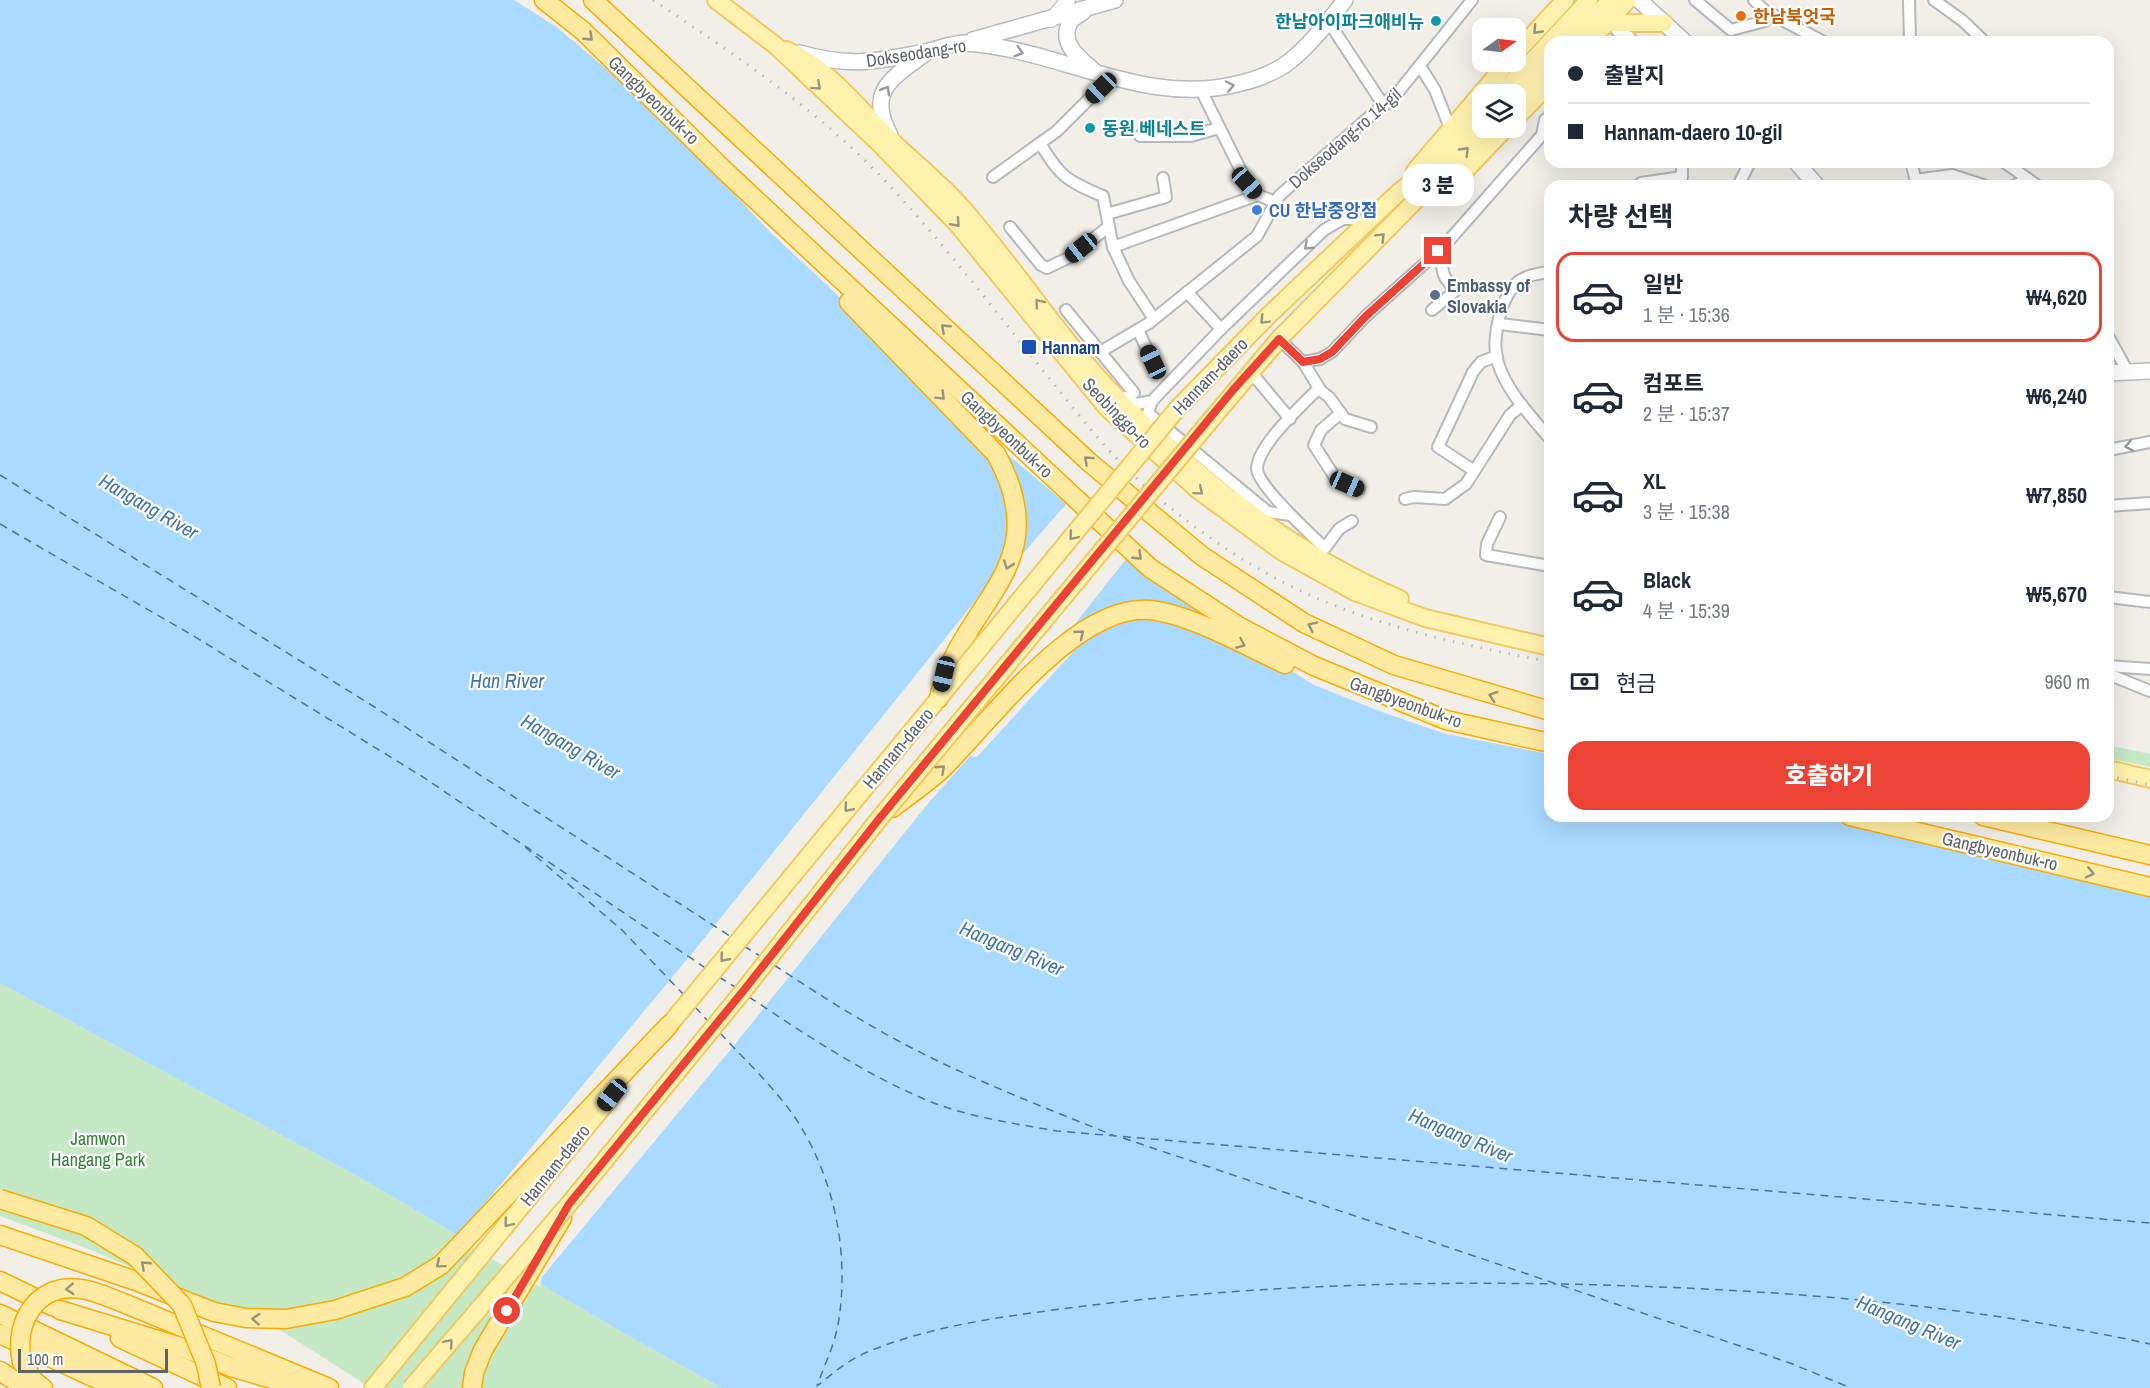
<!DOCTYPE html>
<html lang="ko">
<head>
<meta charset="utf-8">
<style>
  :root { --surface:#fff; --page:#f2f2f3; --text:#1f2937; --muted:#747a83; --line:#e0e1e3; --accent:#ea4335 }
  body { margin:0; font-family:"Archivo Narrow","Noto Sans KR",sans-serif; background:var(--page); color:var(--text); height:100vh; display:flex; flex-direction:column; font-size:22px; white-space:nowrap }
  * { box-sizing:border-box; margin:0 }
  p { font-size:20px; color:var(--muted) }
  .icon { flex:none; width:33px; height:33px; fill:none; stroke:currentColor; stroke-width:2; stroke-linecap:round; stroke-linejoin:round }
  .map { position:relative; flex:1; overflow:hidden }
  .side { position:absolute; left:1544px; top:180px; width:570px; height:642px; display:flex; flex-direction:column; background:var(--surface); border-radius:18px; box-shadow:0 6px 24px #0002 }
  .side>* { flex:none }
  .top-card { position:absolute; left:1544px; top:36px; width:570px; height:132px; border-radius:18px; box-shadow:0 6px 24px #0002; display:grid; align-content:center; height:132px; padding:0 24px; background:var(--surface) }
  .needle { width:39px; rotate:76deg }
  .tools { position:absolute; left:1472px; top:18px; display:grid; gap:12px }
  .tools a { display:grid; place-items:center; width:54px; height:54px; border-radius:12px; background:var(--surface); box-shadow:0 6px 24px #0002; font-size:30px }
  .scale { position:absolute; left:18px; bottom:15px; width:150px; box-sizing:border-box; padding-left:6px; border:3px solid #5f6368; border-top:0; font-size:16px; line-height:21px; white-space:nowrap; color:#5f6368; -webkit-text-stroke:4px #fff; paint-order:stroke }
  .end { position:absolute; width:27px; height:27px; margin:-14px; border:8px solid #ea4335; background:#fff; box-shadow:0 0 0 3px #fff }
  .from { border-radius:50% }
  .bubble { position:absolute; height:42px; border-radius:18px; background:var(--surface); box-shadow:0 6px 24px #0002; font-size:20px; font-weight:800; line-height:42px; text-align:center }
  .car { position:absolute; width:18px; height:36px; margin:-18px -9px; border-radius:8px; box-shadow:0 0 4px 2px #0007; background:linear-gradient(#222 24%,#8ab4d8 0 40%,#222 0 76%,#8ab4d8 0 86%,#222 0) }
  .top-card b { display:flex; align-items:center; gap:21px; height:57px; font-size:22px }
  .top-card b+b { border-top:2px solid var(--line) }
  .top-card i { width:15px; height:15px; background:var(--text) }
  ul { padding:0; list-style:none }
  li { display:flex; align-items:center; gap:18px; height:90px; margin:0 12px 9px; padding:0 12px; border:3px solid transparent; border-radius:18px }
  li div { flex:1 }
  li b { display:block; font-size:22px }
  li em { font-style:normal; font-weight:800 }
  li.active { border-color:var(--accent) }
  li>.icon { width:54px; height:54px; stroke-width:1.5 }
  h2 { padding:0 24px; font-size:27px; line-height:72px }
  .pay { display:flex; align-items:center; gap:15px; height:66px; padding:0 24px; font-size:22px }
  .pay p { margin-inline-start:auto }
  .cta { display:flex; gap:12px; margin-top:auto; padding:12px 24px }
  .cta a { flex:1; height:69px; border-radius:18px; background:var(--accent); color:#fff; font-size:24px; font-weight:800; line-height:69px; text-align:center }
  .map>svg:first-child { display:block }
  .green { fill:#c5e8c5 }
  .water { fill:#aadaff }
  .pier { fill:#f1efe8 }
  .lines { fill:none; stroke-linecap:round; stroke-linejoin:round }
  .ferry { stroke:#4174aa; stroke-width:1.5; stroke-dasharray:8 6; stroke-linecap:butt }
  .minor-casing { stroke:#b5b8bc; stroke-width:14 }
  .tertiary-casing { stroke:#b5b8bc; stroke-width:16 }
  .secondary-casing { stroke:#b6babf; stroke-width:18 }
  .primary-casing { stroke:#f2c960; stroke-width:20 }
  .trunk-casing { stroke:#f9ab00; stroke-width:21 }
  .minor { stroke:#fff; stroke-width:10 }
  .tertiary { stroke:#fff; stroke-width:14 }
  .secondary { stroke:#fff; stroke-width:15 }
  .primary { stroke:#fff2af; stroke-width:16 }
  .trunk { stroke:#feeaa1; stroke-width:18 }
  .rail { stroke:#b6b7b8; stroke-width:3; stroke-dasharray:1.5 8; stroke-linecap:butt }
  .primary-bridge-casing { stroke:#f2c960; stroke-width:20; stroke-linecap:butt }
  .trunk-bridge-casing { stroke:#f9ab00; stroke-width:21; stroke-linecap:butt }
  .primary-bridge { stroke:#fff2af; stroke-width:16 }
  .trunk-bridge { stroke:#feeaa1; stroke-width:18 }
  .oneway { stroke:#979581 }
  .oneway2 { stroke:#97927c }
  .oneway3 { stroke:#979a9d }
  .route { stroke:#ea4335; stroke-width:8 }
  .food-dot { fill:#e8710a; stroke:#fff; stroke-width:2 }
  .culture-dot { fill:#0f9aa8; stroke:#fff; stroke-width:2 }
  .shop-dot { fill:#3f7fe0; stroke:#fff; stroke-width:2 }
  .service-dot { fill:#5c6f8a; stroke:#fff; stroke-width:2 }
  .transit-dot { fill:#1a4fb4; stroke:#fff; stroke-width:2 }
  .labels { text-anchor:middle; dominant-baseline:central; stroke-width:4.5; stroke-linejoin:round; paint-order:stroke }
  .food-label { font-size:18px; font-weight:bold; fill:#c56008; stroke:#fff; text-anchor:start }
  .culture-label { font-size:18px; font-weight:bold; fill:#0d838f; stroke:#fff; text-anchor:end }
  .street-label { font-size:18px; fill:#5f6368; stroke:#fff }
  .shop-label { font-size:18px; font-weight:bold; fill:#366cbe; stroke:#fff; text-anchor:start }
  .service-label { font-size:18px; font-weight:bold; fill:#4e5e75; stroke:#fff; text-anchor:start }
  .transit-label { font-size:18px; font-weight:bold; fill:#164399; stroke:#fff; text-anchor:start }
  .park-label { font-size:18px; fill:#348238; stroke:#fff }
  .water-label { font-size:20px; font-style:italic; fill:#4174aa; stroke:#fff }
</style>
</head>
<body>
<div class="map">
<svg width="2150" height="1388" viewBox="0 0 2150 1388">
  <rect width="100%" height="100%" fill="#f1efe8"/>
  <g class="green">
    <path d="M2108,745L2150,754V767L2108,758Z"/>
    <path d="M0,983L361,1178L620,1331L722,1388H371L277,1328L91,1250L0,1216Z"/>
  </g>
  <path class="water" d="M0,0H514L558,28L618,79L693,150L769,231L1006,453L1126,555L1285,667L1314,685L1379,711L1446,734L1549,754L1550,816H1842L2150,889V1388H722L620,1331L361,1178L0,983Z"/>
  <path class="pier" d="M1068,502L1130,554L1063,639L1073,652L977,757L970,756L926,806L736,1043L542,1277L540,1287L457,1238L482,1216V1207L702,941L988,585L992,589Z"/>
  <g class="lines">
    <g class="ferry">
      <path d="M0,475L373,706L733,938"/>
      <path d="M0,524L192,635L423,777L707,969"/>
      <path d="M525,847L622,930L684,995"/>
      <path d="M744,946L760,956"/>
      <path d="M774,965C818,994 862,1022 908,1046C975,1081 1046,1108 1115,1136"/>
      <path d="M719,977L735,987"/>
      <path d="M749,997C805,1034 861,1072 924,1099C966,1117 1012,1123 1057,1131L2150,1223"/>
      <path d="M695,1007L708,1021"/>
      <path d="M720,1033C746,1061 775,1088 796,1119C835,1179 850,1255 838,1325C834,1346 824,1366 817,1386C832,1374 847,1361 865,1353C931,1325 1007,1316 1077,1307C1236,1287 1396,1281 1556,1284"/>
      <path d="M1123,1138L1492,1262L1790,1363L1851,1388"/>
      <path d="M1561,1284C1759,1288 1956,1302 2150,1344"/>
    </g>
    <defs>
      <g id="minor">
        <path d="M1695,0L1731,30L1765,21L1774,15"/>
        <path d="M1754,0L1765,11L1824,42"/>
        <path d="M1909,0L1910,42"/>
        <path d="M1934,0L1963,21L1985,42"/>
        <path d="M1328,21L1384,106"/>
        <path d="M1613,23L1617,31L1630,37L1631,42"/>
        <path d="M1420,66L1435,90L1450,128"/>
        <path d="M1201,90L1247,183L1258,195L1275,202"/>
        <path d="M1140,136H1191L1219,128"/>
        <path d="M1040,143C1060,177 1067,181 1103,196L1113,247L1129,281L1154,319"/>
        <path d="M1911,162L1917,185"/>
        <path d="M2004,162L2038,186"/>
        <path d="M993,177L1057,131L1111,77"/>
        <path d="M1915,180L1952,175L1986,186"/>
        <path d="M1638,186L1641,183L1682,177V162"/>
        <path d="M1738,186L1750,162"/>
        <path d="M2013,186L2028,179"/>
        <path d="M1107,214L1166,197L1163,178"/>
        <path d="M1010,227L1041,265L1047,268L1070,257L1108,227"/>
        <path d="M1113,247L1258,195"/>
        <path d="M1550,272C1541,273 1526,276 1519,281C1500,296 1491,341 1498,363C1507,392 1531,416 1550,439"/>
        <path d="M1187,292L1221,329"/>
        <path d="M1066,310L1134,393"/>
        <path d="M1432,310L1454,292C1453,284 1447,283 1444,275C1441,267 1443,262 1438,251"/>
        <path d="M1500,324L1550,330"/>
        <path d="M1138,330L1153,362"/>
        <path d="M2108,336L2129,374"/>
        <path d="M1279,339L1303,362L1321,391L1329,397L1345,419L1371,427"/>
        <path d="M1100,352L1149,323L1257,236L1279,196L1400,90L1472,0"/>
        <path d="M1303,362L1320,359L1332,352L1366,316L1445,245L1542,135L1545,120L1550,115"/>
        <path d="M1250,371L1290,419"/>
        <path d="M1319,388C1302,405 1258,445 1257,468C1256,484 1311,535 1325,548L1339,529L1352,521"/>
        <path d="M1125,397L1136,404L1152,401L1221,329L1324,230L1343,219H1357L1364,226"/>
        <path d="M1152,401L1148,413L1268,512L1290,515"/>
        <path d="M1341,413L1321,430L1314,445L1336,479L1359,489"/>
        <path d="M2108,450L2150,442"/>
        <path d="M1473,470L1438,447L1473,372L1481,362L1497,356"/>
        <path d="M1405,499L1414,497L1445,499L1466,484L1510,415L1522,405"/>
        <path d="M2108,506L2150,503"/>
        <path d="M1500,517L1487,544L1486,555L1550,566"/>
        <path d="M2108,597L2150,602"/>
        <path d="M2108,666L2150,669"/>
        <path d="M2108,674L2150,691"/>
      </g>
      <path id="tertiary" d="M1051,20L1068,0"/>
      <g id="secondary">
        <path d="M1639,0L1685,42"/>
        <path d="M1083,12L1071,20C1058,43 1078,57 1094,71"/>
        <path d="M973,40L1115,0"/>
        <path d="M800,53C850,68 880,61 929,51C941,48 954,43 965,43C1058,48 1146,109 1241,83C1258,79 1276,72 1290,61C1311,44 1329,21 1345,0"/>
        <path d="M890,135C866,91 892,78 926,53"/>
        <path d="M1796,162L1817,186"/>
        <path d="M2108,373L2150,371"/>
      </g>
      <g id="primary">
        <path d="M716,0L775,45L881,145L958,225L1107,408L1198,490L1281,551L1355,592L1425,618L1550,647"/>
        <path d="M1607,23H1664"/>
        <path d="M1550,42L1589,0"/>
        <path d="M1570,42L1611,0"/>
        <path d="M1589,42L1628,0"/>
        <path d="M786,50C830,68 861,112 895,144C921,168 948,190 970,217C1025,281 1071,355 1132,413C1211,489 1299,556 1400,599"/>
        <path d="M1515,54L1565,0"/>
        <path d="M1501,94L1550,42"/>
        <path d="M1515,98L1550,63"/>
        <path d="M1515,119L1550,83"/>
        <path d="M1415,171L1508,62"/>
        <path d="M1431,194L1459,177L1506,128"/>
        <path d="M1177,409L1269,315L1398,193L1435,163L1482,114"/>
        <path d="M1199,434L1279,339L1487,128"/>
        <path d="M2108,769L2150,779"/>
        <path d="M661,1035L939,698"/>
        <path d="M373,1388L611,1097"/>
      </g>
      <g id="trunk">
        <path d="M544,0L583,31L726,172L1150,568L1240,627L1314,666L1446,720L1550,743"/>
        <path d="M593,0L1089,462L1202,556L1304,623L1394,665L1550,711"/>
        <path d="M849,302L996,454C1059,568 961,601 939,698"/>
        <path d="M892,808C908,796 927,783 942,769C990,722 1076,603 1150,610C1190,614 1248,647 1285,664"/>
        <path d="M1850,816L2150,887"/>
        <path d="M1983,816L2150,855"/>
        <path d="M0,1235L136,1281L214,1312L246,1318L286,1319L335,1310L405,1287L441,1265L669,1025"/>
        <path d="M0,1281L52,1306"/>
        <path d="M126,1304L329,1388"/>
        <path d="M60,1310L181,1347L231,1367L303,1388"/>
        <path d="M0,1314L153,1388"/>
        <path d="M0,1334L101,1381L137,1387"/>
        <path d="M120,1338L227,1388"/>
        <path d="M22,1362L34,1381L43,1388"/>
        <path d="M0,1371L26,1388"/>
        <path d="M472,1388L474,1373L483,1350L562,1218"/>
      </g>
    </defs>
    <use href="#minor" class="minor-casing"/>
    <use href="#tertiary" class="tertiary-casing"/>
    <use href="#secondary" class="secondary-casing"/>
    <use href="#primary" class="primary-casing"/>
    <use href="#trunk" class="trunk-casing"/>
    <use href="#minor" class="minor"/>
    <use href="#tertiary" class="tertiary"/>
    <use href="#secondary" class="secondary"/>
    <use href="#primary" class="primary"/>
    <use href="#trunk" class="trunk"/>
    <g class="rail">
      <path d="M653,0C736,56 819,110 888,184C947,247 999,316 1053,383C1078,414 1103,446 1132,474C1164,505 1199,531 1236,555C1335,619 1436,639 1550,662"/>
      <path d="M2108,776L2150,785"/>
    </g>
    <defs>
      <g id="primary-bridge">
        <path d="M939,698L1177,409"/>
        <path d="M411,1388L569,1204L744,990L879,819L1199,434"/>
      </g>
      <g id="trunk-bridge">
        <path d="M0,1199L86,1226L135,1256L182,1305L206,1364L211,1388"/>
        <path d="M22,1362C13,1323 37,1282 81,1289C97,1291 112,1299 126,1304"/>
      </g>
    </defs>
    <use href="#primary-bridge" class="primary-bridge-casing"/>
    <use href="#trunk-bridge" class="trunk-bridge-casing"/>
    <use href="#primary-bridge" class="primary-bridge"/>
    <use href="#trunk-bridge" class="trunk-bridge"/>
  </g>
  <defs><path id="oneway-chevron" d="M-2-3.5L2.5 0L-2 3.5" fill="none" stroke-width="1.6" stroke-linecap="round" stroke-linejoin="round" transform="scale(1.5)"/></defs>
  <g class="oneway">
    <use href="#oneway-chevron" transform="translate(1537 30) rotate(133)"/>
    <use href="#oneway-chevron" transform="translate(817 86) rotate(42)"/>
    <use href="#oneway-chevron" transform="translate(1465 151) rotate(-46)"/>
    <use href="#oneway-chevron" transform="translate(956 223) rotate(48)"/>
    <use href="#oneway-chevron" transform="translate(1381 237) rotate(-45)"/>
    <use href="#oneway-chevron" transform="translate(1039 303) rotate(-128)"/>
    <use href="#oneway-chevron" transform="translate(1264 320) rotate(135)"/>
    <use href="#oneway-chevron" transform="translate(1199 491) rotate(40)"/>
    <use href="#oneway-chevron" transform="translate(1073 536) rotate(130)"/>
    <use href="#oneway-chevron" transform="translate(848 808) rotate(130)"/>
    <use href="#oneway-chevron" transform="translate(724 958) rotate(129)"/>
    <use href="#oneway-chevron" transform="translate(508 1223) rotate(129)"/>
    <use href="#oneway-chevron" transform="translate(449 1343) rotate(-50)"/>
  </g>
  <g class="oneway2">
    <use href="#oneway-chevron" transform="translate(589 37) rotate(43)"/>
    <use href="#oneway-chevron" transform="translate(945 328) rotate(-137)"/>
    <use href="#oneway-chevron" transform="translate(941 396) rotate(45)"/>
    <use href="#oneway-chevron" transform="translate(1088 460) rotate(-138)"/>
    <use href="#oneway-chevron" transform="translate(1138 556) rotate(43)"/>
    <use href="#oneway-chevron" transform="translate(1008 565) rotate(109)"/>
    <use href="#oneway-chevron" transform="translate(1312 626) rotate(-154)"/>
    <use href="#oneway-chevron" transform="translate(1080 634) rotate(-39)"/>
    <use href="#oneway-chevron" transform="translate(1241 644) rotate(24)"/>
    <use href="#oneway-chevron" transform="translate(1493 696) rotate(-162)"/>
    <use href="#oneway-chevron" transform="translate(941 769) rotate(-43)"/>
    <use href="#oneway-chevron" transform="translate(2090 873) rotate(13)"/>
    <use href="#oneway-chevron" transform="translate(440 1264) rotate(140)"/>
    <use href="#oneway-chevron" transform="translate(145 1265) rotate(-137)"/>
    <use href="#oneway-chevron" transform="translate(70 1289) rotate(177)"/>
    <use href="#oneway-chevron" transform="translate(256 1319) rotate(-177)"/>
  </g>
  <g class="oneway3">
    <use href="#oneway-chevron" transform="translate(1019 52) rotate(17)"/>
    <use href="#oneway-chevron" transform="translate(1230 86) rotate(-12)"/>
    <use href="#oneway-chevron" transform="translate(886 90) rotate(-59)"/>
    <use href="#oneway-chevron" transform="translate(1308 246) rotate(137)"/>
    <use href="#oneway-chevron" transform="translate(2129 446) rotate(169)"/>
  </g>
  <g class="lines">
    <path class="route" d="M507,1311L569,1204L744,990L879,819L1233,390L1279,339L1303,362L1320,359L1332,352L1366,316L1438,251"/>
  </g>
  <circle class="food-dot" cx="1741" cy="16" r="6"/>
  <g class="culture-dot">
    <circle cx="1436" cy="21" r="6"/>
    <circle cx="1090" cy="128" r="6"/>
  </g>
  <circle class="shop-dot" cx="1257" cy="210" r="6"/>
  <circle class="service-dot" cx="1435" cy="295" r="6"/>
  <rect class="transit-dot" x="1021" y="339" width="16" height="16" rx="3"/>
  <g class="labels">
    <g class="food-label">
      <text x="1753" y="16">한남북엇국</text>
    </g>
    <g class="culture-label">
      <text x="1424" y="21">한남아이파크애비뉴</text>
      <text x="1102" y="128" text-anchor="start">동원 베네스트</text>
    </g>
    <g class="street-label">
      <text transform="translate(916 53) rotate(-9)">Dokseodang-ro</text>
      <text transform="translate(654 100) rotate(44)">Gangbyeonbuk-ro</text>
      <text transform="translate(1345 138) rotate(-41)">Dokseodang-ro 14-gil</text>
      <text transform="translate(1210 376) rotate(-46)">Hannam-daero</text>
      <text transform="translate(1117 413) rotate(46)">Seobinggo-ro</text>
      <text transform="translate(1007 434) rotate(43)">Gangbyeonbuk-ro</text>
      <text transform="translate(1406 702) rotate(20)">Gangbyeonbuk-ro</text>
      <text transform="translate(898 748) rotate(-50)">Hannam-daero</text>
      <text transform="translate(2000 851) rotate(13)">Gangbyeonbuk-ro</text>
      <text transform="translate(555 1165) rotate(-51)">Hannam-daero</text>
    </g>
    <g class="shop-label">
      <text x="1269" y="210">CU 한남중앙점</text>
    </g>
    <g class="service-label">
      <text x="1447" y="285">Embassy of<tspan x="1447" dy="21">Slovakia</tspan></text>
    </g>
    <g class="transit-label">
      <text x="1042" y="347">Hannam</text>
    </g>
    <g class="park-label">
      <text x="98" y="1138">Jamwon<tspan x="98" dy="21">Hangang Park</tspan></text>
    </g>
    <g class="water-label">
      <text transform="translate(149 506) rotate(30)">Hangang River</text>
      <text x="507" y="680">Han River</text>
      <text transform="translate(571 746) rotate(30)">Hangang River</text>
      <text transform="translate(1012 948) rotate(23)">Hangang River</text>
      <text transform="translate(1461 1135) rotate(23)">Hangang River</text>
      <text transform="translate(1909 1322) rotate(23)">Hangang River</text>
    </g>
  </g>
</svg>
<div class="tools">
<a><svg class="needle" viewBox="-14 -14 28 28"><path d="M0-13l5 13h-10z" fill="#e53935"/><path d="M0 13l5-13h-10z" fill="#747a83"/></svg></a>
<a><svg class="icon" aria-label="layers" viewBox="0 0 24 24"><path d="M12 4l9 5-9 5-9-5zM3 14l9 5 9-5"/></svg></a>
</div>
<div class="scale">100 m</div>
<i class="end from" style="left:507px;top:1311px"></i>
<i class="end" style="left:1438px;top:251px"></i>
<div class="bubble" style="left:1402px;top:164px;width:72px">3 분</div>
<i class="car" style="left:1101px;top:88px;rotate:226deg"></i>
<i class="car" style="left:1247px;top:183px;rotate:138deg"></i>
<i class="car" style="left:1081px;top:248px;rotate:231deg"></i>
<i class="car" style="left:1153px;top:362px;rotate:335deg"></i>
<i class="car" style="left:1347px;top:484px;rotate:114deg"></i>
<i class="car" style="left:944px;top:674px;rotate:193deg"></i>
<i class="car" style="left:612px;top:1095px;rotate:219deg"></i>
<div class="top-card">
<b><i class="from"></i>출발지</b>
<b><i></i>Hannam-daero 10-gil</b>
</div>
<section class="side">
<h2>차량 선택</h2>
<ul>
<li class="active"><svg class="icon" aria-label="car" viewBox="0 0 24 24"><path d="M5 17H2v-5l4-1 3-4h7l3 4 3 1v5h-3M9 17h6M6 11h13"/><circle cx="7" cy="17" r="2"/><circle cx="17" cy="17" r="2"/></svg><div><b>일반</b><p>1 분 · 15:36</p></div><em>₩4,620</em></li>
<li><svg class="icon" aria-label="car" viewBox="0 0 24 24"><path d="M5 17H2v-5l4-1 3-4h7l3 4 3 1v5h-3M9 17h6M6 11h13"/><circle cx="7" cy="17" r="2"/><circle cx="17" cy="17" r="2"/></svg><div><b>컴포트</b><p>2 분 · 15:37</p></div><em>₩6,240</em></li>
<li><svg class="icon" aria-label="car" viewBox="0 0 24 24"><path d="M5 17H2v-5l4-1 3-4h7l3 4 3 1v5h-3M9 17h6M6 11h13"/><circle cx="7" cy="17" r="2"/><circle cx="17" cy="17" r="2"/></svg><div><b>XL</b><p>3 분 · 15:38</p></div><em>₩7,850</em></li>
<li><svg class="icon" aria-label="car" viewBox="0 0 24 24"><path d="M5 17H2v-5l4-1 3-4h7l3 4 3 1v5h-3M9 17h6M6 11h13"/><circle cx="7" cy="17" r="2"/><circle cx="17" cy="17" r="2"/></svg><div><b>Black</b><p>4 분 · 15:39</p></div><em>₩5,670</em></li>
</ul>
<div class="pay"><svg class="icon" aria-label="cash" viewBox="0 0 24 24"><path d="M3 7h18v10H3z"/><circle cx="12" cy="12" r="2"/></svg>현금<p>960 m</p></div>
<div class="cta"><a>호출하기</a></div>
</section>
</div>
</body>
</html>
